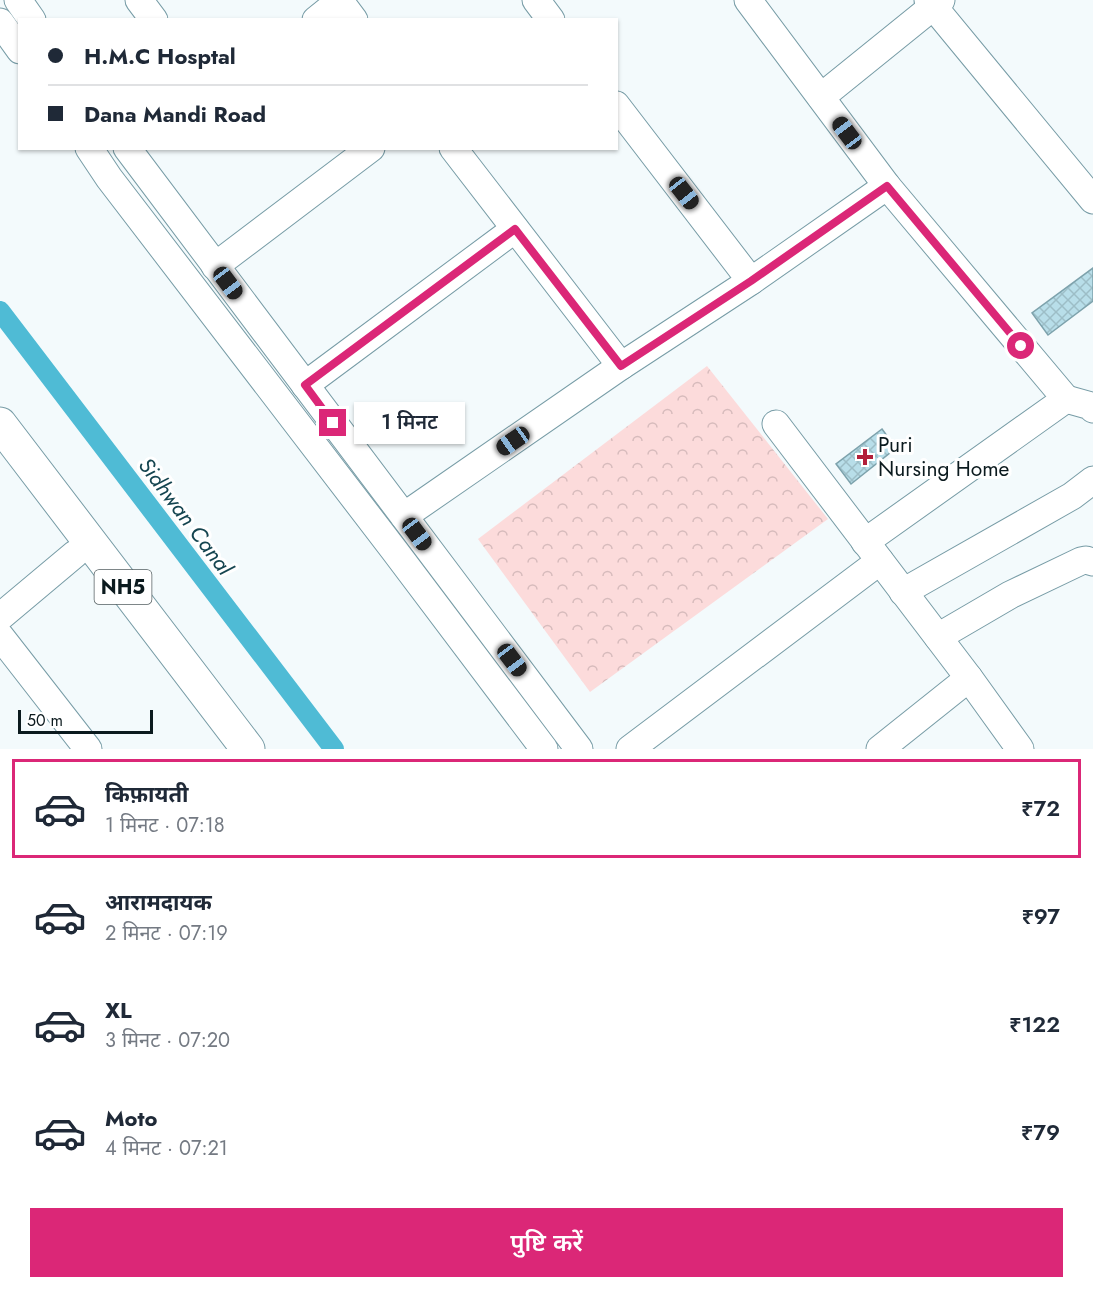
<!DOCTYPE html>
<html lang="hi">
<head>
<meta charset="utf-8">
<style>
  :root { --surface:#fff; --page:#f2f2f3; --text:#1f2937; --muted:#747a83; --line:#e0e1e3; --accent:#db2777 }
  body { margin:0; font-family:Jost,"Noto Sans Devanagari",sans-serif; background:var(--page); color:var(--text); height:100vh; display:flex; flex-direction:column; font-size:22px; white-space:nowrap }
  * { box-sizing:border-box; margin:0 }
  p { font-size:20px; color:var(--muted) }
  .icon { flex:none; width:33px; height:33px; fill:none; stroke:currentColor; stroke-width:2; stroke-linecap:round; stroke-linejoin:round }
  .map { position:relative; height:749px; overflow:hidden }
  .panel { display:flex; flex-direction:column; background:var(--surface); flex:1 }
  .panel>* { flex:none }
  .banner { position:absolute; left:18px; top:18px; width:600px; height:132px; border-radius:0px; box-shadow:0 2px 4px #0004; display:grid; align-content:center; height:132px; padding:0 30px; background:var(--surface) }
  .scale { position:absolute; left:18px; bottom:15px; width:135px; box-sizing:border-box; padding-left:6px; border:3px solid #0b1a1e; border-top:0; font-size:16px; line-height:21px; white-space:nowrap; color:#0b1a1e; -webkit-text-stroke:4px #fff; paint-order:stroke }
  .end { position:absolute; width:27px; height:27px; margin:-14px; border:8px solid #db2777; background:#fff; box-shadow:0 0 0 3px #fff }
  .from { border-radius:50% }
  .bubble { position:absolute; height:42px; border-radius:0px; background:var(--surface); box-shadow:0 2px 4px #0004; font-size:20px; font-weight:600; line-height:42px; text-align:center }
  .car { position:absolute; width:18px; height:36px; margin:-18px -9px; border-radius:8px; box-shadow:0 0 4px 2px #0007; background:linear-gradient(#222 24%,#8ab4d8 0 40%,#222 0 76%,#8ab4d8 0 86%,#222 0) }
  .banner b { display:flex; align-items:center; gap:21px; height:57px; font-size:22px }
  .banner b+b { border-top:2px solid var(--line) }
  .banner i { width:15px; height:15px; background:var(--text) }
  ul { padding:10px 0 0; list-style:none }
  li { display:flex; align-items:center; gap:18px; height:99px; margin:0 12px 9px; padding:0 18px; border:3px solid transparent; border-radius:0px }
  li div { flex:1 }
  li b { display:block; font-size:22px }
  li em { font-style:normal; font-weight:600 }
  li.current { border-color:var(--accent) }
  li>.icon { width:54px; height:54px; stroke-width:1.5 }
  .cta { display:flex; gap:12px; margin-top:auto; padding:12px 30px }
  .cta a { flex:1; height:69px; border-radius:0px; background:var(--accent); color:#fff; font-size:24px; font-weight:600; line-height:69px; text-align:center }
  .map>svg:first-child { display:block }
  .park { fill:url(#park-crowns) }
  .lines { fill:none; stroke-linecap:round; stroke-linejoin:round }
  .canal { stroke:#4fbbd5; stroke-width:20 }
  .building { fill:url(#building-cross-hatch); stroke:#7da2ac; stroke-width:1.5 }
  .minor-casing { stroke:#779ca6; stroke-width:29 }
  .highway-casing { stroke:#779ca6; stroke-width:35 }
  .minor { stroke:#fff; stroke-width:27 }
  .highway { stroke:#fff; stroke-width:33 }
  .route { stroke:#db2777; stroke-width:8 }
  .poi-dot { fill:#b21f3a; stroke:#fff; stroke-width:2 }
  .labels { text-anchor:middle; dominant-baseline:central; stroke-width:6; stroke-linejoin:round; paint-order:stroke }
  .shield { fill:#fff; stroke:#545f62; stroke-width:1.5 }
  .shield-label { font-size:20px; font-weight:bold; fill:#0b1a1e }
  .poi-label { font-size:21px; fill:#0b1a1e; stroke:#fff; text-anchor:start }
  .water-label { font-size:22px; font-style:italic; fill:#154550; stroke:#fff }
</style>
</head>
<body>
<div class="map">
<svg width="1093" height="749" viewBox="0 0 1093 749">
  <defs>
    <pattern id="park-crowns" width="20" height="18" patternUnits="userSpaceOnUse" patternTransform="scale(1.5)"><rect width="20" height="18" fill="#fcdbdb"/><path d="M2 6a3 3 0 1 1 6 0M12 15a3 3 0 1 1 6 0" fill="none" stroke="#d7bbbc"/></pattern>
    <pattern id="building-cross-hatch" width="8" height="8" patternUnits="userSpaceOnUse" patternTransform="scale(1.5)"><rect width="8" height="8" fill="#b8dee9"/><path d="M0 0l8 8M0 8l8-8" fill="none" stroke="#9dbec7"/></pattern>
  </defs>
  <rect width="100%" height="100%" fill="#f3fafc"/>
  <path class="park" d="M707,366L828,519L590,692L478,539Z"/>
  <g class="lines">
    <path class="canal" d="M0,311L334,749"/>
  </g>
  <g class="building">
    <path d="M1093,268V301L1048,335L1032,313Z"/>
    <path d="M882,429L896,448L851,484L836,464Z"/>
  </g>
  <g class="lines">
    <defs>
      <g id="minor">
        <path d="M18,0L32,20"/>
        <path d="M139,0L154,20"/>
        <path d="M339,0L354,20"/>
        <path d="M536,0L551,20"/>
        <path d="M748,0L887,186L1066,399L865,542"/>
        <path d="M928,0L1093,200"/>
        <path d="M316,20L341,0"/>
        <path d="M0,22L20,50"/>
        <path d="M821,97L941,0"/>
        <path d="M616,105L751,281"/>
        <path d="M89,148L109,178L394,550L544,749"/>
        <path d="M127,148L579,749"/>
        <path d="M453,148L621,366"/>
        <path d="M215,266L371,148"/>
        <path d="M305,385L515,229"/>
        <path d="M1066,399L1091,406L1093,409"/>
        <path d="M776,424L969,678L1020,749"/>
        <path d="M404,516L621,366L751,281L887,186"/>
        <path d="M903,592L1072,496L1093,480"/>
        <path d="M0,617L75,554"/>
        <path d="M0,636L88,749"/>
        <path d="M938,637L1010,595L1081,561L1086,560L1093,562"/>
        <path d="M630,749L880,561"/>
        <path d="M880,749L969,678"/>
      </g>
      <path id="highway" d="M0,424L248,749"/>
    </defs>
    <use href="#minor" class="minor-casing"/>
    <use href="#highway" class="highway-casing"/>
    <use href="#minor" class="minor"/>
    <use href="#highway" class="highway"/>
  </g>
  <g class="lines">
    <path class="route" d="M333,423L305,385L515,229L621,366L751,281L887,186L1021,346"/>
  </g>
  <path class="poi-dot" d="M862 448h6v6h6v6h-6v6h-6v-6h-6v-6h6z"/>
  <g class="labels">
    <rect class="shield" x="94.5" y="570" width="57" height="34" rx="4.5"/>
    <g class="shield-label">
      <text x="123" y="587">NH5</text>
    </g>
    <g class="poi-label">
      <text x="878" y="445">Puri<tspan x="878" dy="24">Nursing Home</tspan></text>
    </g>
    <g class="water-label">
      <text transform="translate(186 516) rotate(53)">Sidhwan Canal</text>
    </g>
  </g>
</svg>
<div class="scale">50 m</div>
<i class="end from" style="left:1021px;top:346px"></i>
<i class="end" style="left:333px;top:423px"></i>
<div class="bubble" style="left:354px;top:402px;width:111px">1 मिनट</div>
<i class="car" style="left:847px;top:133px;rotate:323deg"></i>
<i class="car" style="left:684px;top:193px;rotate:142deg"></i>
<i class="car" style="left:228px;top:283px;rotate:143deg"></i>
<i class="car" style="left:513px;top:441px;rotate:235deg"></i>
<i class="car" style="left:417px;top:534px;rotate:143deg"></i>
<i class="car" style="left:512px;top:660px;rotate:143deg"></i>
<div class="banner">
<b><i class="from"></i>H.M.C Hosptal</b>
<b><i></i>Dana Mandi Road</b>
</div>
</div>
<section class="panel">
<ul>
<li class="current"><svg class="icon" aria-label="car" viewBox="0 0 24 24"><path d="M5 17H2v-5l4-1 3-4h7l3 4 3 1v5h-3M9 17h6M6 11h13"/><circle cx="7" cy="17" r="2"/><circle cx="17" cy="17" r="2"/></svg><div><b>किफ़ायती</b><p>1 मिनट · 07:18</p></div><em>₹72</em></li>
<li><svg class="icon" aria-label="car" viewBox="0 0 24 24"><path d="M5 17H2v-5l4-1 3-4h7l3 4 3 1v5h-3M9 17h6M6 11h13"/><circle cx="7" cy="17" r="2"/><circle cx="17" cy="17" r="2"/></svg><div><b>आरामदायक</b><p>2 मिनट · 07:19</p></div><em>₹97</em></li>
<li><svg class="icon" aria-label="car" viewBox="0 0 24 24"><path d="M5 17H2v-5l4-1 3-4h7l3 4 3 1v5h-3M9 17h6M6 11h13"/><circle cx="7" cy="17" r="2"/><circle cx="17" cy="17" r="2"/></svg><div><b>XL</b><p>3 मिनट · 07:20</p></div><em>₹122</em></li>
<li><svg class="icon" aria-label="car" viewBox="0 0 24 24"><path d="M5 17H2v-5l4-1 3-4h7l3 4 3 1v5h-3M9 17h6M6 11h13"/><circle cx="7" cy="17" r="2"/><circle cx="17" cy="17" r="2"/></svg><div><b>Moto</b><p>4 मिनट · 07:21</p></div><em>₹79</em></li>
</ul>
<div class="cta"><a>पुष्टि करें</a></div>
</section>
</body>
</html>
